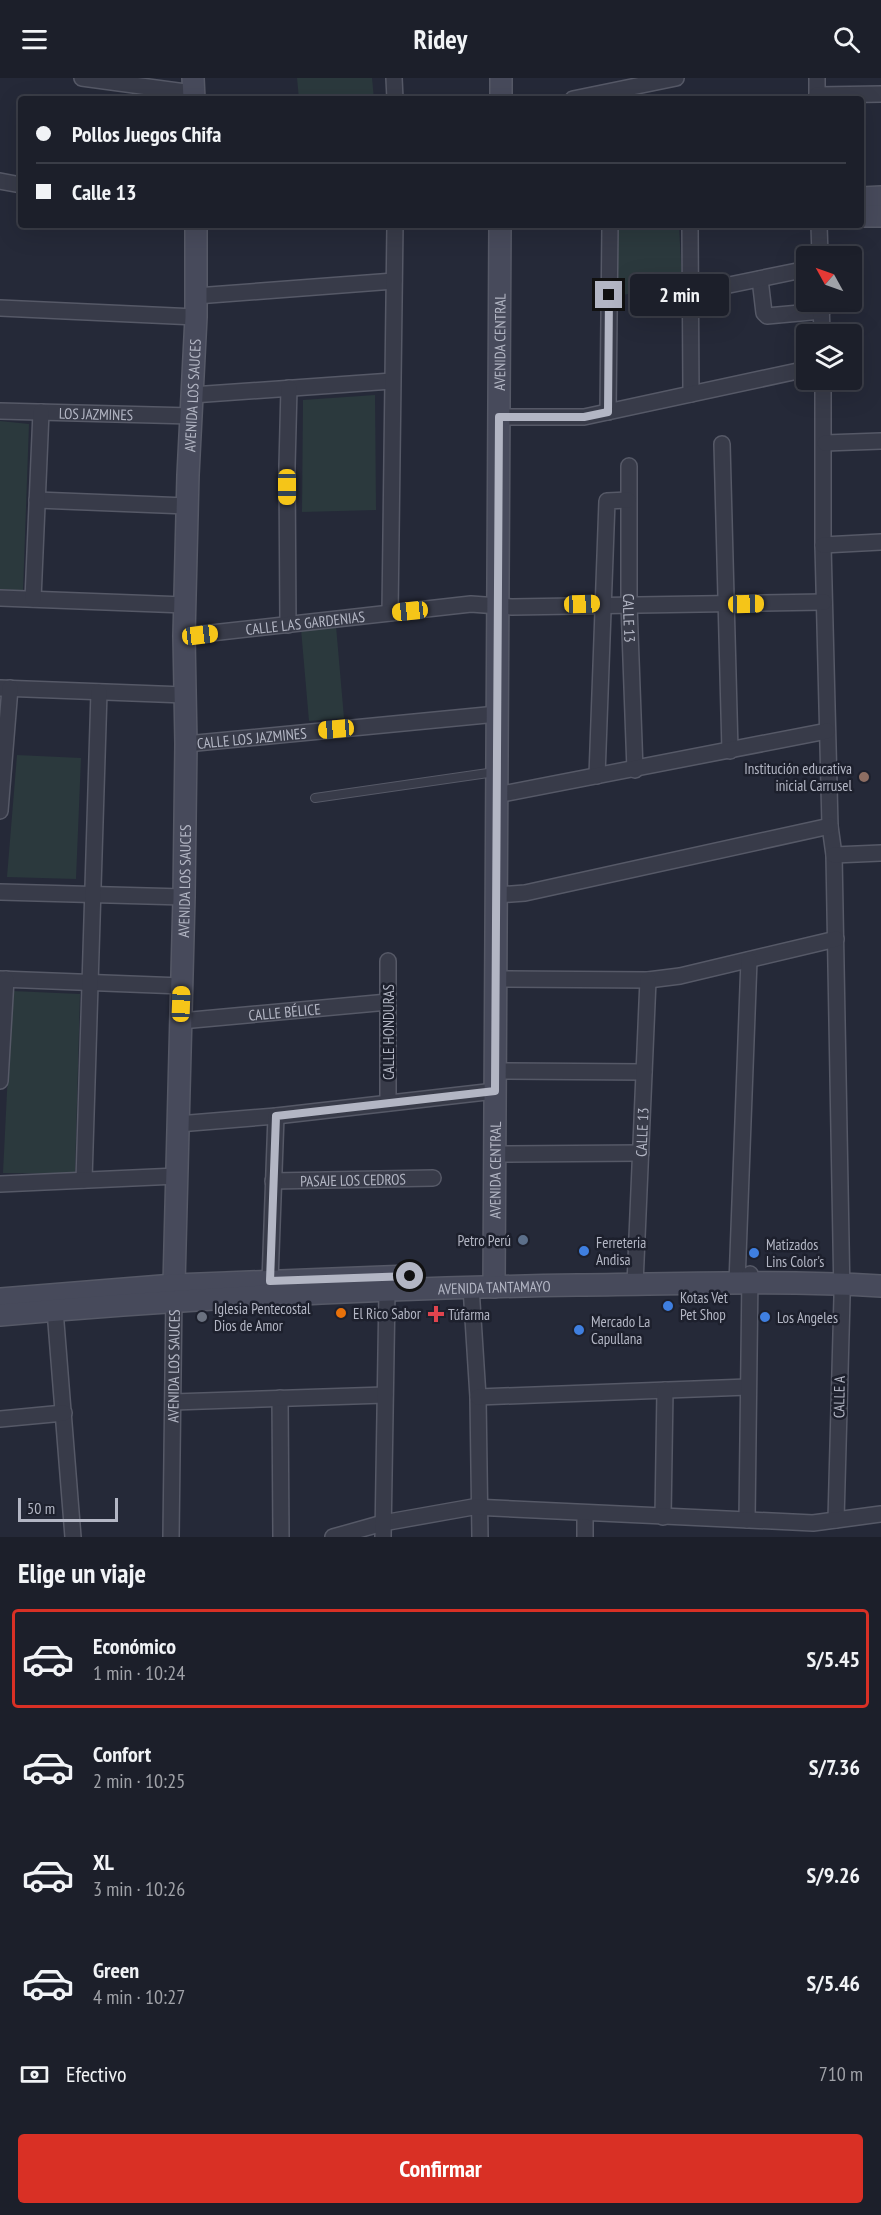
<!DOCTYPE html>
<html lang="es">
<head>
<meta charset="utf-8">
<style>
  :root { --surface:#1c1f2a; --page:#292c36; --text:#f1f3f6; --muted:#a0a2a8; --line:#3a3d47; --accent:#d93025 }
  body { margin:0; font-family:"PT Sans Narrow",sans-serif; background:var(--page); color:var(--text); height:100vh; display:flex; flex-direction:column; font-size:22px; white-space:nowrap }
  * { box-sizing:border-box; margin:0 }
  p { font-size:20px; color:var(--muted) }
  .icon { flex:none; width:33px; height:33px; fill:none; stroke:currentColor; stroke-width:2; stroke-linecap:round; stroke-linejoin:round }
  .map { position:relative; height:1459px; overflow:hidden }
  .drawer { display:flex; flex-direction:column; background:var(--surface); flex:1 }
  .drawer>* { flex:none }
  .guide { position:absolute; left:18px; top:18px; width:846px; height:132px; border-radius:6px; box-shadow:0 6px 24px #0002,0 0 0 2px var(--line); display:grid; align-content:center; height:132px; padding:0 18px; background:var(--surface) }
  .needle { width:39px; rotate:310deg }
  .fabs { position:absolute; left:796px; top:168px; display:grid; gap:12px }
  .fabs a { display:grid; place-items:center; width:66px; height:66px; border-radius:6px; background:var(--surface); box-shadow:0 6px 24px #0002,0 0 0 2px var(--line); font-size:30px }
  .scale { position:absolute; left:18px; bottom:15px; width:100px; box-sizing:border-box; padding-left:6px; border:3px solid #b3b6c4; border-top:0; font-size:16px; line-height:21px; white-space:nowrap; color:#b3b6c4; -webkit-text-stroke:4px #1d202d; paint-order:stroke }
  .end { position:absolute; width:27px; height:27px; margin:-14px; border:8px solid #b3b6c4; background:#111; box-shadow:0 0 0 3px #111 }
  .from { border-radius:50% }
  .bubble { position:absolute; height:42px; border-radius:6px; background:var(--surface); box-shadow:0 6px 24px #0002,0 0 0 2px var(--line); font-size:20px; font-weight:700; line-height:42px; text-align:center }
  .car { position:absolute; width:18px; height:36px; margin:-18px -9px; border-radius:8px; box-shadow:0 0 4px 2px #0007; background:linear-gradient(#f5c518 24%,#345 0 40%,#f5c518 0 76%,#345 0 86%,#f5c518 0) }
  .guide b { display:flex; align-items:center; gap:21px; height:57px; font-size:22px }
  .guide b+b { border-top:2px solid var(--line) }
  .guide i { width:15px; height:15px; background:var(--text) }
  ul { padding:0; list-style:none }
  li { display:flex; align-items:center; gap:18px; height:99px; margin:0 12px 9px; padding:0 6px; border:3px solid transparent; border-radius:6px }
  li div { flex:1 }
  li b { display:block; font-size:22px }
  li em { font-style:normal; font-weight:700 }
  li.selected { border-color:var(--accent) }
  li>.icon { width:54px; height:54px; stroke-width:1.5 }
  h2 { padding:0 18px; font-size:27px; line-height:72px }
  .pay { display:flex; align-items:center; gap:15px; height:66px; padding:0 18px; font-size:22px }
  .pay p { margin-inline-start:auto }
  .cta { display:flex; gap:12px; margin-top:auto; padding:12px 18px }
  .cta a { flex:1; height:69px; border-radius:6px; background:var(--accent); color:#fff; font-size:24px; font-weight:700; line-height:69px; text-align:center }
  header { display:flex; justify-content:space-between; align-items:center; height:78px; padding:0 18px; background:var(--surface); font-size:27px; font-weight:700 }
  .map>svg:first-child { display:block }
  .green { fill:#2b393d }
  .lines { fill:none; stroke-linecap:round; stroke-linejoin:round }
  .lane-casing { stroke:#565967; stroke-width:10 }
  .street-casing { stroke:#565967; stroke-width:18 }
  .secondary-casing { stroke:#565967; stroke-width:24 }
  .lane { stroke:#383b49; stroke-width:8 }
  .street { stroke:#383b49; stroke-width:15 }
  .secondary { stroke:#474a5b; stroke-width:21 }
  .route { stroke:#b3b6c4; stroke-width:8 }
  .education-dot { fill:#8d6e63; stroke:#1d202d; stroke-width:2 }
  .service-dot { fill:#5c6f8a; stroke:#1d202d; stroke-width:2 }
  .shop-dot { fill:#3f7fe0; stroke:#1d202d; stroke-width:2 }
  .food-dot { fill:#e8710a; stroke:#1d202d; stroke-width:2 }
  .health-dot { fill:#e0444e; stroke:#1d202d; stroke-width:2 }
  .worship-dot { fill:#6b7280; stroke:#1d202d; stroke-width:2 }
  .labels { text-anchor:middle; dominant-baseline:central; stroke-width:5; stroke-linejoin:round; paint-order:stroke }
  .street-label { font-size:15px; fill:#b3b6c4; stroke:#1d202d }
  .poi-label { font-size:15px; fill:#b3b6c4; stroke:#1d202d; text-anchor:start }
</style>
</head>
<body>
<header><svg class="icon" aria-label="menu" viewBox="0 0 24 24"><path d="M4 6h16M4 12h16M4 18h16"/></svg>Ridey<svg class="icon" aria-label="search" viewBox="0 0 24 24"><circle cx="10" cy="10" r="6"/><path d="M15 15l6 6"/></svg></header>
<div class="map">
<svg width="881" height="1459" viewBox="0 0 881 1459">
  <rect width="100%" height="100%" fill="#252938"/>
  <g class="green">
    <path d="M297,0H372L374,21H299Z"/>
    <path d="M655,147H679L682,205L613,219L615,151Z"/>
    <path d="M375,317L376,432L302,434L303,322Z"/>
    <path d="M0,343L29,346L23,513L0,511Z"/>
    <path d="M336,548L344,640L309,643L301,551Z"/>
    <path d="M17,677L81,680L76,801L7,799Z"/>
    <path d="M12,913L80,916L75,1096L3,1095Z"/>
  </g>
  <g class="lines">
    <defs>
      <path id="lane" d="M315,720L495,694"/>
      <g id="street">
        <path d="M82,0L193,15"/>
        <path d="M394,0L395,21"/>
        <path d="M817,0V21"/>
        <path d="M817,17L881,16"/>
        <path d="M573,21L676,0"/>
        <path d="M0,103L21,107"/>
        <path d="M690,147L691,316"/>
        <path d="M819,147L820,178"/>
        <path d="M760,201L764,235L767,238L822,233"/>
        <path d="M690,215L807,191"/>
        <path d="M196,218L394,203"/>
        <path d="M821,224L822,256"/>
        <path d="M0,230L196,239"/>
        <path d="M823,302V467L830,748L834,777L842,1219L836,1442"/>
        <path d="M192,317L392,303"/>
        <path id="s1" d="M0,333L192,338"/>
        <path d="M608,334L610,147"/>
        <path d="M499,339H584L807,291"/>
        <path d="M825,365L881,363"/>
        <path d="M722,366L730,673"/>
        <path id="s2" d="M629,388V526L635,692"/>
        <path d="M37,422L187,428"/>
        <path d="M823,467L881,464"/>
        <path d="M0,520L185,527"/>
        <path d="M33,521L41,334"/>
        <path d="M390,535L395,147"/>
        <path d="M288,547L287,388L289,310"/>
        <path id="s3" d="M184,558L471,526L512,529L824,524"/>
        <path d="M0,610L185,617"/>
        <path id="s4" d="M186,666L497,636"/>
        <path d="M597,698L607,423L628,422"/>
        <path d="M497,717L827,653"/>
        <path d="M0,733L10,610"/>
        <path d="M834,777L881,775"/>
        <path d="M0,814L184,819"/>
        <path d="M496,817L525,815L830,748"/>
        <path d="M388,883V1025"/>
        <path d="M0,901L182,908"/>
        <path d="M496,901L648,902L680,898L836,861"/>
        <path id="s5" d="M181,943L388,924"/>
        <path d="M495,993L644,994"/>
        <path d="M0,1003L6,901"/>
        <path d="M178,1046L276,1038L495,1013"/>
        <path d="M495,1076L641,1075"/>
        <path d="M84,1102L99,614"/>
        <path id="s6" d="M273,1103L433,1100"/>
        <path d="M0,1106L177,1098"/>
        <path d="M270,1203L276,1038"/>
        <path d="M737,1205L749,882"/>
        <path id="s7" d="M635,1206L648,902"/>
        <path d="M471,1209L478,1319L480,1459"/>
        <path d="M55,1232L73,1459"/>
        <path d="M478,1319L748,1309"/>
        <path d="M280,1320L281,1459"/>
        <path d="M173,1324L385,1317"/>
        <path d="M0,1341L64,1335"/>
        <path d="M585,1435V1459"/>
        <path d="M663,1439L665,1312"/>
        <path d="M747,1442L750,1196"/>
        <path id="s8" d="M171,1459L174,1216"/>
        <path d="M333,1459L383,1445L473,1429L813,1445L881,1436"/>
        <path d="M383,1459L387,1213"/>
      </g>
      <g id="secondary">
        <path d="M193,0L194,21"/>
        <path d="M501,21V0"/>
        <path d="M861,120L881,119"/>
        <path d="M861,138H881"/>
        <path id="s9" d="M174,1207L184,819L186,666L184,558L188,397L196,239V147"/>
        <path id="s10" d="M494,1209L500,147"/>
        <path d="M0,1221L174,1207L410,1198"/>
        <path id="s11" d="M0,1237C192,1220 385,1210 578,1207C679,1206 780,1202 881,1208"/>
      </g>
    </defs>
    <use href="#lane" class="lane-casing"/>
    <use href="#street" class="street-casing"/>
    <use href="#secondary" class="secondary-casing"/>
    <use href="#lane" class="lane"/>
    <use href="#street" class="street"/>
    <use href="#secondary" class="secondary"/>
  </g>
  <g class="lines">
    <path class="route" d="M410,1198L270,1203L276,1038L495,1013L499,339H584L608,334L609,217"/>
  </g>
  <circle class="education-dot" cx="864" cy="699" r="6"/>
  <circle class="service-dot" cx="523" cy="1162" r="6"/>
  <g class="shop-dot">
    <circle cx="584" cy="1173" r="6"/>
    <circle cx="754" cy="1175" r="6"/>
    <circle cx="668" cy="1228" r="6"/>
    <circle cx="765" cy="1239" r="6"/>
    <circle cx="579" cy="1252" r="6"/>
  </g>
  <circle class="food-dot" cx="341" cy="1235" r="6"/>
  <path class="health-dot" d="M433 1227h6v6h6v6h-6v6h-6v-6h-6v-6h6z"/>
  <circle class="worship-dot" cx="202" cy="1239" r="6"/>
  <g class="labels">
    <g class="street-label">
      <text stroke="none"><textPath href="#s10" startOffset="945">AVENIDA CENTRAL</textPath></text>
      <text stroke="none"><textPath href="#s9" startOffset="890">AVENIDA LOS SAUCES</textPath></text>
      <text stroke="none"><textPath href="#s1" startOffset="96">LOS JAZMINES</textPath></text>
      <text stroke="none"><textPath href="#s2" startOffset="152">CALLE 13</textPath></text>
      <text stroke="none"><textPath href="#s3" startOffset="122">CALLE LAS GARDENIAS</textPath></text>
      <text stroke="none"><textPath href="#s4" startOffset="66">CALLE LOS JAZMINES</textPath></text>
      <text stroke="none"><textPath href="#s9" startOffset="404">AVENIDA LOS SAUCES</textPath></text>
      <text stroke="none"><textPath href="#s5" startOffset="104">CALLE BÉLICE</textPath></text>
      <text transform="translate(388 954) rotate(-90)">CALLE HONDURAS</text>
      <text stroke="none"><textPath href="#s7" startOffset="152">CALLE 13</textPath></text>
      <text stroke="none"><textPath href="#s10" startOffset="117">AVENIDA CENTRAL</textPath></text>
      <text stroke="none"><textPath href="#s6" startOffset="80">PASAJE LOS CEDROS</textPath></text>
      <text stroke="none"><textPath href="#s11" startOffset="495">AVENIDA TANTAMAYO</textPath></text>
      <text stroke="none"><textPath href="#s8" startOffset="171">AVENIDA LOS SAUCES</textPath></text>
      <text transform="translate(839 1319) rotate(-89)">CALLE A</text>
    </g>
    <g class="poi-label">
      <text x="852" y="690" text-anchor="end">Institución educativa<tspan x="852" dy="17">inicial Carrusel</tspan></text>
      <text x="511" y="1162" text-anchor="end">Petro Perú</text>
      <text x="596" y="1164">Ferreteria<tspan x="596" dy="17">Andisa</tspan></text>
      <text x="766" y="1166">Matizados<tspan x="766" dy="17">Lins Color's</tspan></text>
      <text x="680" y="1219">Kotas Vet<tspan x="680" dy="17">Pet Shop</tspan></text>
      <text x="214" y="1230">Iglesia Pentecostal<tspan x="214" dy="17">Dios de Amor</tspan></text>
      <text x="353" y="1235">El Rico Sabor</text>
      <text x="448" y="1236">Túfarma</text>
      <text x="777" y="1239">Los Angeles</text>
      <text x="591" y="1243">Mercado La<tspan x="591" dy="17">Capullana</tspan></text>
    </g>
  </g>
</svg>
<div class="fabs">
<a><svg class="needle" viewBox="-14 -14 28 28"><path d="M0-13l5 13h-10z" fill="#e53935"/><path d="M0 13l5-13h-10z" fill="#a0a2a8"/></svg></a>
<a><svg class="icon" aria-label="layers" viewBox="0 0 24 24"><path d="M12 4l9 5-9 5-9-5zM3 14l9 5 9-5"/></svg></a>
</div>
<div class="scale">50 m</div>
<i class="end from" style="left:410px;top:1198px"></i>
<i class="end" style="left:609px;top:217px"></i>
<div class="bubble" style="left:630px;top:196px;width:99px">2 min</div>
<i class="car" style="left:287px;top:409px;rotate:180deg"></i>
<i class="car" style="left:582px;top:526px;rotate:88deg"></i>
<i class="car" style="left:746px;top:526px;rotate:89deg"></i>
<i class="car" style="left:410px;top:533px;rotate:264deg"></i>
<i class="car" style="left:200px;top:557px;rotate:83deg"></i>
<i class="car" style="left:336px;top:651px;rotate:265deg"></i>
<i class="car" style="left:181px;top:926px;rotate:2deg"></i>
<div class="guide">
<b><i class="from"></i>Pollos Juegos Chifa</b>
<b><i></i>Calle 13</b>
</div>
</div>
<section class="drawer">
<h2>Elige un viaje</h2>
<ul>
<li class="selected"><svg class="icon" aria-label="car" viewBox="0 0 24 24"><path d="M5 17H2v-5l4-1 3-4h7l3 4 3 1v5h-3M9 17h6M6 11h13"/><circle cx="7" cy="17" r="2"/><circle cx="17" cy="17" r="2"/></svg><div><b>Económico</b><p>1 min · 10:24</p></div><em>S/5.45</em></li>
<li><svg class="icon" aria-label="car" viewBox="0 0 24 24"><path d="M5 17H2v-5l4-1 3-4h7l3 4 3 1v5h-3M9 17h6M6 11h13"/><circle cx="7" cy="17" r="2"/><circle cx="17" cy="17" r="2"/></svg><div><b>Confort</b><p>2 min · 10:25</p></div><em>S/7.36</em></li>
<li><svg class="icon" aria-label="car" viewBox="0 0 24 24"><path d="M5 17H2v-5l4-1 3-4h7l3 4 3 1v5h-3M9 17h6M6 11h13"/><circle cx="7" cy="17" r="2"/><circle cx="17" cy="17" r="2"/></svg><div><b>XL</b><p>3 min · 10:26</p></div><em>S/9.26</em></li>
<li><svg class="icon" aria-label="car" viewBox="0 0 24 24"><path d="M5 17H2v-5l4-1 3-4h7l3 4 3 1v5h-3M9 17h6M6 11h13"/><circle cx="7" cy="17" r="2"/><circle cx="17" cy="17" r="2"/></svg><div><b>Green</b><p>4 min · 10:27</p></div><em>S/5.46</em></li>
</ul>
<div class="pay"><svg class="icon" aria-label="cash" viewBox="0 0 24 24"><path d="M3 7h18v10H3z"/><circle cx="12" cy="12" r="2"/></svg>Efectivo<p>710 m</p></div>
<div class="cta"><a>Confirmar</a></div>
</section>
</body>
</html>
